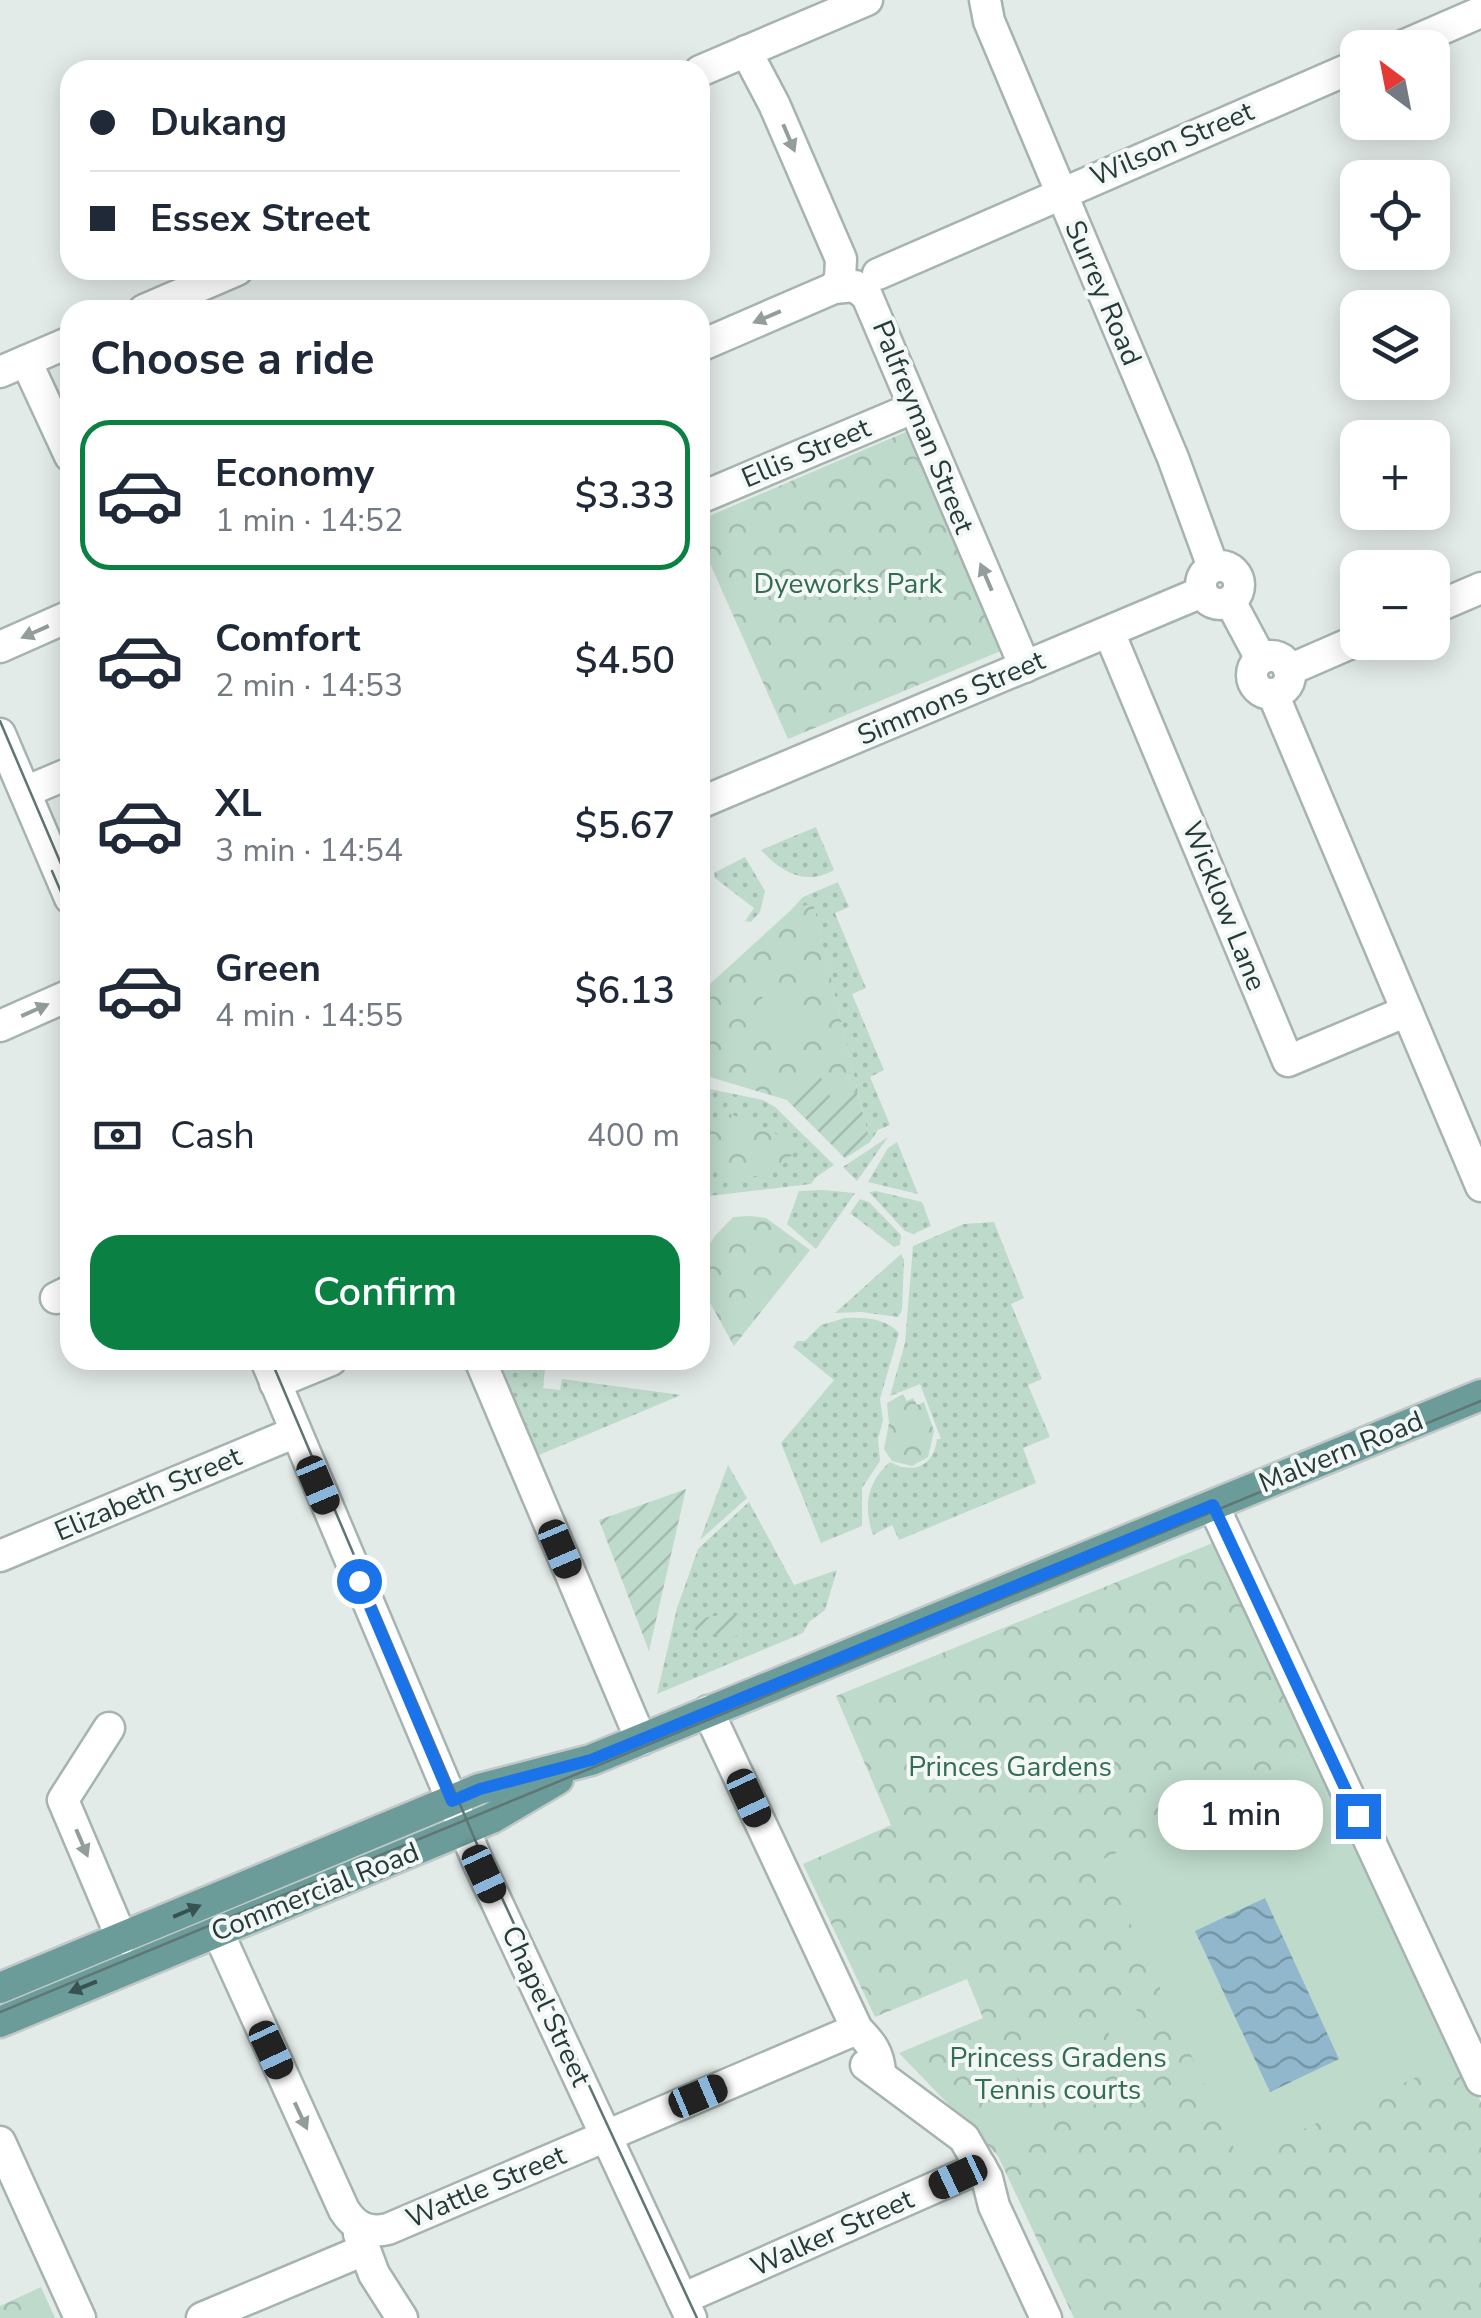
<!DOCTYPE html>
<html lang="en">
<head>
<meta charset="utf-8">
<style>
  :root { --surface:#fff; --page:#f2f2f3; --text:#1f2937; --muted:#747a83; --line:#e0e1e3; --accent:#0b8043 }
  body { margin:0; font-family:"Nunito Sans",sans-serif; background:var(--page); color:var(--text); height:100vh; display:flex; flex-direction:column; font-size:38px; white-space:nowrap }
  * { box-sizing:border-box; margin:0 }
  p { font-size:32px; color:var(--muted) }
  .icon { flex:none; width:55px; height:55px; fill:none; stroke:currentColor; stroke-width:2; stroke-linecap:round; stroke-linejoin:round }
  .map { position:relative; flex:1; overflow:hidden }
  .sheet { position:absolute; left:60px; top:300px; width:650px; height:1070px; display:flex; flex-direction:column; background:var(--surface); border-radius:30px; box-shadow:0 5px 25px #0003 }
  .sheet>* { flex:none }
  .banner { position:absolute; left:60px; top:60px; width:650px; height:220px; border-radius:30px; box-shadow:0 5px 25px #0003; display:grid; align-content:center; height:220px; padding:0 30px; background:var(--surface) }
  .needle { width:65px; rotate:328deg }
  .controls { position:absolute; left:1340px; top:30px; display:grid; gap:20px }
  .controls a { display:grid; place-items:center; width:110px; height:110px; border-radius:20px; background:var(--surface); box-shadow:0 5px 25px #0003; font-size:50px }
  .end { position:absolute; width:45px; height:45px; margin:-22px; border:12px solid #1a73e8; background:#fff; box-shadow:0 0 0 5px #fff }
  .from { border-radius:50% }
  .bubble { position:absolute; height:70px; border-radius:30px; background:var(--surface); box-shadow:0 5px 25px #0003; font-size:32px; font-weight:600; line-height:70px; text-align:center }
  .car { position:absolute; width:30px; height:60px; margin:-30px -15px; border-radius:12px; box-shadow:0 0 8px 2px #0007; background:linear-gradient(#222 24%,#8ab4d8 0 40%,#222 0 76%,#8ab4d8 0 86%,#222 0) }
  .banner b { display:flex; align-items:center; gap:35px; height:95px; font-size:38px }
  .banner b+b { border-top:2px solid var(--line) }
  .banner i { width:25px; height:25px; background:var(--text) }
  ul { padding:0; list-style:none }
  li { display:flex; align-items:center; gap:30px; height:150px; margin:0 20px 15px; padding:0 10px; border:5px solid transparent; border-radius:30px }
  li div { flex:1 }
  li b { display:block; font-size:38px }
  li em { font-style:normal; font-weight:600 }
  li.selected { border-color:var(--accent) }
  li>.icon { width:90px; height:90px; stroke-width:1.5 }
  h2 { padding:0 30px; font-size:45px; line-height:120px }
  .pay { display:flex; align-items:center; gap:25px; height:110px; padding:0 30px; font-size:38px }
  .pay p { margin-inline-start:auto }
  .button { display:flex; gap:20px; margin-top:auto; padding:20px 30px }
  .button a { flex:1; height:115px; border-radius:30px; background:var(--accent); color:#fff; font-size:40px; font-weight:600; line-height:115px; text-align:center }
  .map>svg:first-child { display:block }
  .grass { fill:url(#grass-dots) }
  .forest { fill:url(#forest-crowns) }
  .garden { fill:url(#garden-furrows) }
  .pitch { fill:#bedacb }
  .water { fill:url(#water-waves) }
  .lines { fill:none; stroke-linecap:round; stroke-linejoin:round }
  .minor-casing { stroke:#a6b3b1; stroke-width:35 }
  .major-casing { stroke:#c2c8c8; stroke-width:35 }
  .minor { stroke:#fff; stroke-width:30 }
  .major { stroke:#6c9c99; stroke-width:30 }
  .tram { stroke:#5f7674; stroke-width:2.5 }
  .oneway { fill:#929d9c }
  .oneway2 { fill:#365351 }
  .route { stroke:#1a73e8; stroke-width:12 }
  .labels { text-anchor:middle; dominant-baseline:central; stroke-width:8; stroke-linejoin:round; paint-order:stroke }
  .street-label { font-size:28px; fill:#243b39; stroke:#f3f8f6 }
  .park-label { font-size:28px; fill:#336d54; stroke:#f3f8f6 }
</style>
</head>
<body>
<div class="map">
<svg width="1481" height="2318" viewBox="0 0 1481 2318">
  <defs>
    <pattern id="grass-dots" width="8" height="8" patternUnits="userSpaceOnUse" patternTransform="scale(2.5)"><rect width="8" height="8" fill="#bedacb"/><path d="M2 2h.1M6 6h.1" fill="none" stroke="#a3bcaf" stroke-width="1.8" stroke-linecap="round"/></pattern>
    <pattern id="forest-crowns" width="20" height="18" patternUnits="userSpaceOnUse" patternTransform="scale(2.5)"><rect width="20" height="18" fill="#bedacb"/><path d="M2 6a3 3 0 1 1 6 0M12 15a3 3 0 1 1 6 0" fill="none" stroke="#a3bcaf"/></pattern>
    <pattern id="garden-furrows" width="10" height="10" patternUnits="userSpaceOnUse" patternTransform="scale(2.5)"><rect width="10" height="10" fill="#bedacb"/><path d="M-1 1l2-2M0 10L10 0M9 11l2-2" fill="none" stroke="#a3bcaf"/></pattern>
    <pattern id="water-waves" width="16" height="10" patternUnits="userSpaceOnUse" patternTransform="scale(2.5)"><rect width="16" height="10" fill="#90b7cb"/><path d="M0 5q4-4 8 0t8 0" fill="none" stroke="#7596a6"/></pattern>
  </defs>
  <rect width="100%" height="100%" fill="#e3ebe9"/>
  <g class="grass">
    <path d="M816,827L834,870C805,886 782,873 761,850Z"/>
    <path d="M745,857L765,891L760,912L751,922L745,921L754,908L715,878L714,873Z"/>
    <path d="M838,882L849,907L835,913L866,988L852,994L884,1070L870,1077L890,1125L878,1130L870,1142L813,904L791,910L803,897Z"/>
    <path d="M700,1087L763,1100L775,1107L834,1165L816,1177L811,1184L700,1197Z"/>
    <path d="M888,1137L857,1181L843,1167Z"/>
    <path d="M897,1142L918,1194L868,1182L888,1148Z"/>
    <path d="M823,1190L855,1193L816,1249L787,1224L799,1191Z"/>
    <path d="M876,1191L922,1202L931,1226L913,1234L905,1231L869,1192Z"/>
    <path d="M860,1199L869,1202L901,1235L900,1245L894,1247L850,1213Z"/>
    <path d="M994,1222L1024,1298L1011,1304L1042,1379L1028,1385L1050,1437L1023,1448L1036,1483L899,1540L892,1525L873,1535C863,1507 867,1482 890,1462C913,1475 934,1466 937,1439H941L920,1384L890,1396L905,1343L913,1246L964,1224Z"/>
    <path d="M901,1254L904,1260L902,1310L898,1317L861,1312L835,1313Z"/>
    <path d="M845,1318C864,1317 886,1318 899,1333L880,1399L883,1420L878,1439L880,1461L862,1488V1526L821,1543L781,1443L834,1380L793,1347L797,1341H805L821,1325Z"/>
    <path d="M498,1360H546L543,1388L560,1390L562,1379L681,1395L539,1455Z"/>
    <path d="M728,1465L747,1498L700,1540Z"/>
    <path d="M749,1502L794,1585L837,1570L825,1610L809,1622L803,1633L657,1694L677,1608L698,1549Z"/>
  </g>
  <g class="forest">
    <path d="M908,431L1008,648L788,739L700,541V520Z"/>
    <path d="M813,903L870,1142L845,1158L787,1100L700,1074V993L791,910Z"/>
    <path d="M728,1113L783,1137L793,1153C777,1177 754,1176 727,1180L712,1163L702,1136L714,1119Z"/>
    <path d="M750,1216L766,1218L810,1250L734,1346L709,1301L700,1261L714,1237L733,1217Z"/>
    <path d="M903,1394L907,1401L913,1398L917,1405L924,1402L934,1431L928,1457L912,1466L892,1461L884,1449L889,1423L887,1403Z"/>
    <path d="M1220,1540L1317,1749L1230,1790L1234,1798L1101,1861L1460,2057L1481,2102V2318H1074L998,2156L899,2053L983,2018L967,1979L875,2017L803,1864L891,1825L836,1696Z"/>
    <path d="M41,2287L55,2318H0V2306Z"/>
  </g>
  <g class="garden">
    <path d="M820,1076L832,1100L857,1092L870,1142L845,1158L787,1100L800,1084Z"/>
    <path d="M686,1489L649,1651L599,1520Z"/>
    <path d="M728,1614L737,1615L743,1626L736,1637L698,1632L693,1627L702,1618Z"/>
  </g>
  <g class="pitch">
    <path d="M797,991L804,1039L769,1044L762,996Z"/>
    <path d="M1317,1749L1460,2057L1239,2159L1101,1860L1233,1799L1230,1790Z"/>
    <path d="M1131,1996L1163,2073L1131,2086L1099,2010Z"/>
    <path d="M1068,2025L1100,2102L1069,2115L1037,2038Z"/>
    <path d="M1006,2051L1038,2128L1006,2141L975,2064Z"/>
  </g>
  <path class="water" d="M1265,1898L1339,2059L1270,2092L1195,1931Z"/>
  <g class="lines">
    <defs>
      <g id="minor">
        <path d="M985,0L989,21L1173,458L1213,567"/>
        <path d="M1398,48L1481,12"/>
        <path d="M746,51L774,104L841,259L840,279L834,288"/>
        <path d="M700,71L867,0"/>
        <path d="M878,274L1358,65"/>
        <path d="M144,310L237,270"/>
        <path d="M700,346L834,288L855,286L867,296L1025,667"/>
        <path d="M26,361L70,456"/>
        <path d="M0,372L70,342"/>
        <path d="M700,498L913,408"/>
        <circle cx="1220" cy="585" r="19"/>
        <path d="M1230,601L1261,659"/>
        <path d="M1432,609L1481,588"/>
        <path d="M1109,632L1288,1061L1407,1011"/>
        <path d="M0,647L70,616"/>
        <circle cx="1271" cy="675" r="19"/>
        <path d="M1289,670L1358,640"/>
        <path d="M1273,694L1481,1186"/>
        <path d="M0,734L70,898"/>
        <path d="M25,792L70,773"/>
        <path d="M700,803L1202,592"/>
        <path d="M0,1026L70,995"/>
        <path d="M56,1298L70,1291"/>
        <path d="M266,1360L478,1862L691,2318"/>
        <path d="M480,1360L641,1740"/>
        <path d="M275,1383L331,1360"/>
        <path d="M1213,1505L1481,2080"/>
        <path d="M0,1556L296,1432"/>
        <path d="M708,1711L857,2029C871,2043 879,2053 880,2073"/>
        <path d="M109,1728L63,1800L122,1939"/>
        <path d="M218,1932L344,2210C355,2227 368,2234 388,2229L857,2029"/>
        <path d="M866,2065L964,2138L987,2178L994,2206L1046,2318"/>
        <path d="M0,2142L80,2318"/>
        <path d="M359,2234L374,2274L402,2318"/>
        <path d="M682,2299L981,2167"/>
        <path d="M202,2318L357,2253"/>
      </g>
      <g id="major">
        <path d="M0,1988L479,1789L591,1760L1481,1395"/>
        <path d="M0,2022L492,1818L558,1779"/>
      </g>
    </defs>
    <use href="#minor" class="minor-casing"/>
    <use href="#major" class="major-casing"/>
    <use href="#minor" class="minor"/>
    <use href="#major" class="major"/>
    <g class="tram">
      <path d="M0,721L70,885"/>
      <path d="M52,871L70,913"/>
      <path d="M271,1360L476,1842L697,2318"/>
      <path d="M0,2012L1481,1401"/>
    </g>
  </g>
  <defs><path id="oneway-solid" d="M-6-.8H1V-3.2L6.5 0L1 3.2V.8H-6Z" transform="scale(2.5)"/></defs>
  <g class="oneway">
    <use href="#oneway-solid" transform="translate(789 138) rotate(67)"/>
    <use href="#oneway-solid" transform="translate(767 317) rotate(157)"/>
    <use href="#oneway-solid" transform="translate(986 577) rotate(-113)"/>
    <use href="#oneway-solid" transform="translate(35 632) rotate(156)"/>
    <use href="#oneway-solid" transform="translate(35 1010) rotate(-24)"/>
    <use href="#oneway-solid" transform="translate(82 1843) rotate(67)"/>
    <use href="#oneway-solid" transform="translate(301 2116) rotate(65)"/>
  </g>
  <g class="oneway2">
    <use href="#oneway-solid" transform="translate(187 1911) rotate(-23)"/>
    <use href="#oneway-solid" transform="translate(83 1987) rotate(158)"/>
  </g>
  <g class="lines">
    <path class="route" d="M359,1581L452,1801L480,1789L591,1760L1213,1505L1358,1816"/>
  </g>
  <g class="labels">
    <g class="street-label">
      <text transform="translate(1172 144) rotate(-23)">Wilson Street</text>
      <text transform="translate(1103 293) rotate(67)">Surrey Road</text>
      <text transform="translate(923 427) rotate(68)">Palfreyman Street</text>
      <text transform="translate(806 453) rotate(-23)">Ellis Street</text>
      <text transform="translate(951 698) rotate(-23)">Simmons Street</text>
      <text transform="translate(1224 906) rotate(68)">Wicklow Lane</text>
      <text transform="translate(1341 1452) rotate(-22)">Malvern Road</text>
      <text transform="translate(148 1494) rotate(-23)">Elizabeth Street</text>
      <text transform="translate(315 1892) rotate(-22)">Commercial Road</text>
      <text transform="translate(546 2006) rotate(65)">Chapel Street</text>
      <text transform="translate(486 2187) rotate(-23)">Wattle Street</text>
      <text transform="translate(832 2233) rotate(-24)">Walker Street</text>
    </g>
    <g class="park-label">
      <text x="848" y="584">Dyeworks Park</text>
      <text x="1010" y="1767">Princes Gardens</text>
      <text x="1058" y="2058">Princess Gradens<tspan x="1058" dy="32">Tennis courts</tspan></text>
    </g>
  </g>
</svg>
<div class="controls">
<a><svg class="needle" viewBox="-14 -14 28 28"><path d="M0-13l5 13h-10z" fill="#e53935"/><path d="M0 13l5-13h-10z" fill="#747a83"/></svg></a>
<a><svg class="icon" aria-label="locate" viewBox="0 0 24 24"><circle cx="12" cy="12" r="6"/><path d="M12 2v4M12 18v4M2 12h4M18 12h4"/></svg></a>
<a><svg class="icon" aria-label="layers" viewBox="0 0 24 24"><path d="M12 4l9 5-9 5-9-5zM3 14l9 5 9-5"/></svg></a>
<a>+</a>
<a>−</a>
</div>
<i class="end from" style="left:359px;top:1581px"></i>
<i class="end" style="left:1358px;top:1816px"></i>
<div class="bubble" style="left:1158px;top:1780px;width:165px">1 min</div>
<i class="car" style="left:318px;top:1485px;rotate:157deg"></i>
<i class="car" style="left:560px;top:1549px;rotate:157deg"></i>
<i class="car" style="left:749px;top:1798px;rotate:155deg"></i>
<i class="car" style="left:484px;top:1874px;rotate:155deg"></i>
<i class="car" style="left:271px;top:2050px;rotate:155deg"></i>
<i class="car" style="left:698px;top:2096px;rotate:67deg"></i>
<i class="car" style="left:958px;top:2177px;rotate:245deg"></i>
<div class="banner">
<b><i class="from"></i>Dukang</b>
<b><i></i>Essex Street</b>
</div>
<section class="sheet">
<h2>Choose a ride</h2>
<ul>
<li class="selected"><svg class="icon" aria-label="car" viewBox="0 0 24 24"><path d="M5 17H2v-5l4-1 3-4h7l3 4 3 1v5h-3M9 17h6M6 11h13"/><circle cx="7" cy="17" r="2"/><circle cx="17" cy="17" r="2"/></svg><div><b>Economy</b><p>1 min · 14:52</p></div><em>$3.33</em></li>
<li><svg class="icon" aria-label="car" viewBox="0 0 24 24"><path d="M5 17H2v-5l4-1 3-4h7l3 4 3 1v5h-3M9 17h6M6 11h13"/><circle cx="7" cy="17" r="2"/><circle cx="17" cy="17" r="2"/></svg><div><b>Comfort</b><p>2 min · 14:53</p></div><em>$4.50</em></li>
<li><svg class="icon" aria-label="car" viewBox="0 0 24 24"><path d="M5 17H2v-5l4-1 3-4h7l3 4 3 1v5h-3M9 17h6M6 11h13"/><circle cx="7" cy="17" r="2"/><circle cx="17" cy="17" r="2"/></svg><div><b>XL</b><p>3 min · 14:54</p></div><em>$5.67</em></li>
<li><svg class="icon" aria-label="car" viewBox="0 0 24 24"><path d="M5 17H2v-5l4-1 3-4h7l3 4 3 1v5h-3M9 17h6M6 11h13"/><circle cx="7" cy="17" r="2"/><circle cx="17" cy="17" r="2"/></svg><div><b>Green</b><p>4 min · 14:55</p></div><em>$6.13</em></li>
</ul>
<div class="pay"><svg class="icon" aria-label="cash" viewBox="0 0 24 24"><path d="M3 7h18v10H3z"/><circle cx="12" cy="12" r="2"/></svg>Cash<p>400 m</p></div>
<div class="button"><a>Confirm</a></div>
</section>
</div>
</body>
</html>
